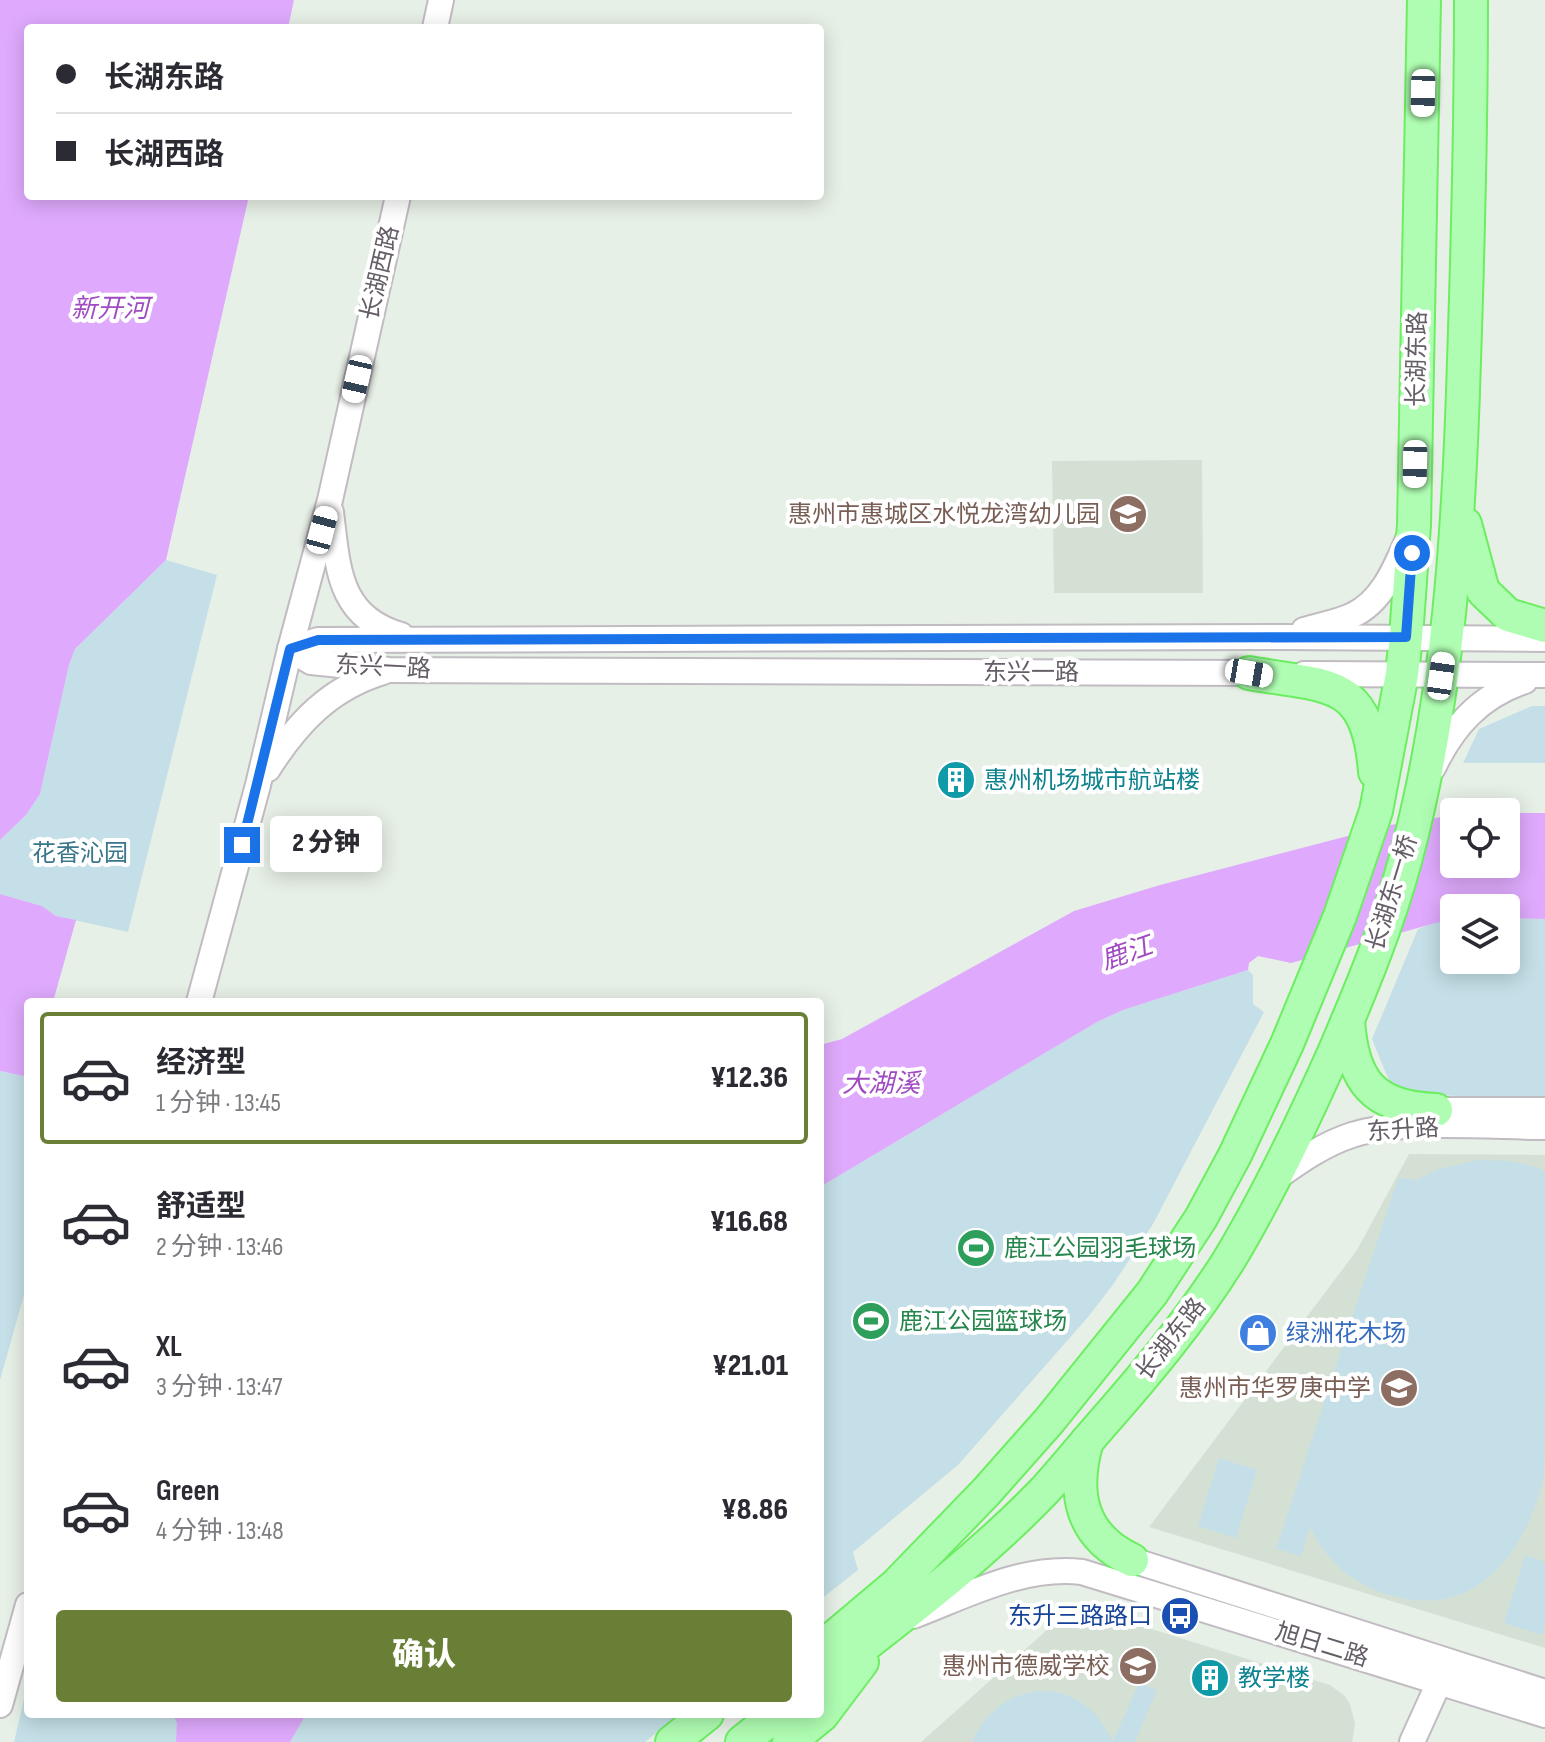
<!DOCTYPE html>
<html lang="zh">
<head>
<meta charset="utf-8">
<style>
  :root { --surface:#fff; --page:#f7f7f7; --text:#2b2b33; --muted:#7c7c81; --line:#e1e1e2; --accent:#697f35 }
  body { margin:0; font-family:"Sofia Sans Condensed","Noto Sans SC",sans-serif; background:var(--page); color:var(--text); height:100vh; display:flex; flex-direction:column; font-size:30px; white-space:nowrap }
  * { box-sizing:border-box; margin:0 }
  p { font-size:26px; color:var(--muted) }
  .icon { flex:none; width:44px; height:44px; fill:none; stroke:currentColor; stroke-width:2; stroke-linecap:round; stroke-linejoin:round }
  .map { position:relative; flex:1; overflow:hidden }
  .panel { position:absolute; left:24px; top:998px; width:800px; height:720px; display:flex; flex-direction:column; background:var(--surface); border-radius:8px; box-shadow:0 4px 20px #0003 }
  .panel>* { flex:none }
  .top-card { position:absolute; left:24px; top:24px; width:800px; height:176px; border-radius:8px; box-shadow:0 4px 20px #0003; display:grid; align-content:center; height:176px; padding:0 32px; background:var(--surface) }
  .controls { position:absolute; left:1440px; top:798px; display:grid; gap:16px }
  .controls a { display:grid; place-items:center; width:80px; height:80px; border-radius:8px; background:var(--surface); box-shadow:0 4px 20px #0003; font-size:40px }
  .end { position:absolute; width:36px; height:36px; margin:-18px; border:10px solid #1a73e8; background:#fff; box-shadow:0 0 0 4px #fff }
  .from { border-radius:50% }
  .bubble { position:absolute; height:56px; border-radius:8px; background:var(--surface); box-shadow:0 4px 20px #0003; font-size:26px; font-weight:800; line-height:56px; text-align:center }
  .car { position:absolute; width:24px; height:48px; margin:-24px -12px; border-radius:10px; box-shadow:0 0 6px 2px #0007; background:linear-gradient(#fff 24%,#345 0 40%,#fff 0 76%,#345 0 86%,#fff 0) }
  .top-card b { display:flex; align-items:center; gap:28px; height:76px; font-size:30px }
  .top-card b+b { border-top:2px solid var(--line) }
  .top-card i { width:20px; height:20px; background:var(--text) }
  ul { padding:14px 0 0; list-style:none }
  li { display:flex; align-items:center; gap:24px; height:132px; margin:0 16px 12px; padding:0 16px; border:4px solid transparent; border-radius:8px }
  li div { flex:1 }
  li b { display:block; font-size:30px }
  li em { font-style:normal; font-weight:800 }
  li.current { border-color:var(--accent) }
  li>.icon { width:72px; height:72px; stroke-width:1.5 }
  .cta { display:flex; gap:16px; margin-top:auto; padding:16px 32px }
  .cta a { flex:1; height:92px; border-radius:8px; background:var(--accent); color:#fff; font-size:32px; font-weight:800; line-height:92px; text-align:center }
  .map>svg:first-child { display:block }
  .education { fill:#d5e0d5 }
  .green { fill:#c4dfe7 }
  .water { fill:#dfaafd }
  .lines { fill:none; stroke-linecap:round; stroke-linejoin:round }
  .minor-casing { stroke:#c1bbc2; stroke-width:28 }
  .major-casing { stroke:#6cee61; stroke-width:36 }
  .minor { stroke:#fff; stroke-width:24 }
  .major { stroke:#affdb2; stroke-width:32 }
  .route { stroke:#1a73e8; stroke-width:10 }
  .labels { text-anchor:middle; dominant-baseline:central; stroke-width:8; stroke-linejoin:round; paint-order:stroke }
  .street-label { font-size:24px; fill:#655e67; stroke:#fff }
  .education-label { font-size:24px; fill:#785e54; stroke:#fff; text-anchor:end }
  .culture-label { font-size:24px; fill:#0d838f; stroke:#fff; text-anchor:start }
  .park-label { font-size:24px; fill:#39768a; stroke:#fff }
  .leisure-label { font-size:24px; fill:#27864d; stroke:#fff; text-anchor:start }
  .shop-label { font-size:24px; fill:#366cbe; stroke:#fff; text-anchor:start }
  .transit-label { font-size:24px; fill:#164399; stroke:#fff; text-anchor:end }
  .water-label { font-size:26px; font-style:italic; fill:#a04bc2; stroke:#fff }
</style>
</head>
<body>
<div class="map">
<svg width="1545" height="1742" viewBox="0 0 1545 1742">
  <rect width="100%" height="100%" fill="#e7f0e7"/>
  <g class="education">
    <path d="M1202,460L1203,593H1054L1052,461Z"/>
    <path d="M1409,1154L1545,1155V1648L1149,1527L1357,1250Z"/>
    <path d="M1075,1605L1330,1685L1345,1696L1350,1704L1355,1724L1352,1742H921Z"/>
  </g>
  <g class="green">
    <path d="M166,560L217,575L128,932L56,916L42,906L0,894V840L26,815L40,794L69,665L75,649Z"/>
    <path d="M1532,706H1545V763H1463L1479,729Z"/>
    <path d="M1448,918H1454V960H1506V918L1545,919V1098H1501L1394,1093L1372,1039L1418,929Z"/>
    <path d="M1248,970L1253,975V1004L1264,1012L1153,1224L1112,1286L1088,1317L958,1465L853,1552L858,1570L820,1600V1187L1097,1022L1123,1010Z"/>
    <path d="M0,1071L28,1077V1281L0,1380Z"/>
    <path d="M1478,1160C1502,1160 1523,1161 1545,1171C1545,1242 1545,1313 1545,1383C1545,1409 1545,1451 1544,1474C1530,1541 1486,1612 1407,1599C1363,1591 1329,1568 1310,1527L1301,1556L1276,1549L1398,1178L1417,1180L1439,1169Z"/>
    <path d="M1219,1458L1257,1470L1236,1538L1198,1526Z"/>
    <path d="M1525,1555L1545,1562V1626L1542,1635L1504,1623Z"/>
    <path d="M28,1682V1714H680L645,1742H14Z"/>
    <path d="M1139,1683L1157,1690L1135,1742H972C992,1694 1049,1673 1091,1710C1101,1719 1106,1731 1113,1741Z"/>
  </g>
  <g class="water">
    <path d="M0,0H294L288,28H28V196H249L166,560L75,649L69,665L40,794L26,815L0,840Z"/>
    <path d="M1506,813H1545V919L1506,918V908H1454V918L1291,963L1258,956L1249,963L1248,970L1123,1010L1097,1022L820,1187V1045L842,1039L1074,911L1160,885L1390,825L1454,815V864H1506Z"/>
    <path d="M0,894L42,906L56,916L76,920L53,1002H28V1077L0,1071Z"/>
    <path d="M173,1714H306L290,1742H176L177,1723Z"/>
  </g>
  <g class="lines">
    <defs>
      <g id="minor">
        <path d="M435,28L441,0"/>
        <path d="M331,512C338,568 338,617 401,635"/>
        <path d="M1304,630C1320,625 1339,622 1353,615C1383,601 1396,566 1408,539"/>
        <path d="M290,649L311,662L389,670L1263,673"/>
        <path d="M290,649L318,640L1282,637L1545,639"/>
        <path d="M1304,674L1545,675"/>
        <path d="M1433,768C1453,726 1480,696 1525,681"/>
        <path d="M268,769C297,723 330,688 383,672"/>
        <path d="M199,1002L258,785L290,649L330,500L398,196"/>
        <path d="M1436,1110H1545"/>
        <path d="M1276,1178C1300,1161 1324,1144 1352,1135C1400,1119 1492,1127 1545,1127"/>
        <path d="M1132,1560L1545,1692"/>
        <path d="M913,1616C966,1596 1023,1565 1082,1572L1545,1715"/>
        <path d="M0,1705L28,1605"/>
        <path d="M1412,1742L1446,1667"/>
      </g>
      <g id="major">
        <path d="M1465,524L1483,591L1508,615L1545,626"/>
        <path d="M1249,673C1327,687 1368,677 1375,772"/>
        <path d="M1348,1020C1352,1082 1374,1108 1436,1110"/>
        <path d="M1087,1441C1072,1492 1080,1536 1132,1560"/>
        <path d="M820,1649L896,1585L986,1492L1049,1421L1152,1293L1201,1218L1235,1155L1287,1044L1340,916L1376,811L1402,674L1406,637L1414,525L1424,0"/>
        <path d="M820,1680C897,1620 977,1561 1045,1490C1064,1469 1082,1447 1101,1425C1147,1373 1192,1319 1229,1260C1270,1192 1304,1120 1336,1048C1362,987 1388,925 1405,861C1449,698 1459,529 1464,361C1468,241 1471,121 1471,0"/>
        <path d="M672,1742L707,1714"/>
        <path d="M742,1742L777,1714"/>
        <path d="M789,1742L822,1715L862,1662"/>
      </g>
    </defs>
    <use href="#minor" class="minor-casing"/>
    <use href="#major" class="major-casing"/>
    <use href="#minor" class="minor"/>
    <use href="#major" class="major"/>
  </g>
  <g class="lines">
    <path class="route" d="M242,845L290,649L318,640L1406,637L1412,553"/>
  </g>
  <defs>
    <symbol id="school-disc" viewBox="-11 -11 22 22"><circle r="9.5" fill="#8d6e63" stroke="#fff"/><path d="M0-5L7-2L0 1L-7-2ZM-4 1L0 2.5L4 1V4Q0 6-4 4Z" fill="#fff"/></symbol>
    <symbol id="building-disc" viewBox="-11 -11 22 22"><circle r="9.5" fill="#0f9aa8" stroke="#fff"/><path d="M-4-6H4V6H1V3H-1V6H-4ZM-2.5-4.3h1.7v1.8h-1.7ZM.8-4.3h1.7v1.8H.8ZM-2.5-1h1.7V.8h-1.7ZM.8-1h1.7V.8H.8Z" fill="#fff"/></symbol>
    <symbol id="stadium-disc" viewBox="-11 -11 22 22"><circle r="9.5" fill="#2e9e5b" stroke="#fff"/><path d="M0-5a6.5 5 0 1 0 0 10a6.5 5 0 1 0 0-10ZM-3.5-1.8h7v3.6h-7Z" fill="#fff"/></symbol>
    <symbol id="shop-disc" viewBox="-11 -11 22 22"><circle r="9.5" fill="#3f7fe0" stroke="#fff"/><path d="M-5-2.5h2.3a2.7 3.5 0 0 1 5.4 0H5L5.5 6h-11ZM-1.5-2.5h3a1.5 2.3 0 0 0-3 0Z" fill="#fff"/></symbol>
    <symbol id="bus-disc" viewBox="-11 -11 22 22"><circle r="9.5" fill="#1a4fb4" stroke="#fff"/><path d="M-5-6H5V4H4V6H2V4H-2V6H-4V4H-5ZM-3.5-4V0h7V-4ZM-3.5 1.2v1.5H-2V1.2ZM2 1.2v1.5H3.5V1.2Z" fill="#fff"/></symbol>
  </defs>
  <g fill-rule="evenodd">
    <use href="#school-disc" x="1106" y="492" width="44" height="44"/>
    <use href="#building-disc" x="934" y="758" width="44" height="44"/>
    <use href="#stadium-disc" x="954" y="1226" width="44" height="44"/>
    <use href="#stadium-disc" x="849" y="1299" width="44" height="44"/>
    <use href="#shop-disc" x="1236" y="1311" width="44" height="44"/>
    <use href="#school-disc" x="1377" y="1366" width="44" height="44"/>
    <use href="#bus-disc" x="1158" y="1594" width="44" height="44"/>
    <use href="#school-disc" x="1116" y="1644" width="44" height="44"/>
    <use href="#building-disc" x="1188" y="1656" width="44" height="44"/>
  </g>
  <g class="labels">
    <g class="street-label">
      <text transform="translate(380 273) rotate(-77)">长湖西路</text>
      <text transform="translate(1417 359) rotate(-89)">长湖东路</text>
      <text transform="translate(383 667) rotate(3)">东兴一路</text>
      <text x="1031" y="672">东兴一路</text>
      <text transform="translate(1392 893) rotate(-73)">长湖东一桥</text>
      <text transform="translate(1403 1130) rotate(-4)">东升路</text>
      <text transform="translate(1171 1339) rotate(-52)">长湖东路</text>
      <text transform="translate(1322 1645) rotate(17)">旭日二路</text>
    </g>
    <g class="education-label">
      <text x="1100" y="514">惠州市惠城区水悦龙湾幼儿园</text>
      <text x="1371" y="1388">惠州市华罗庚中学</text>
      <text x="1110" y="1666">惠州市德威学校</text>
    </g>
    <g class="culture-label">
      <text x="984" y="780">惠州机场城市航站楼</text>
      <text x="1238" y="1678">教学楼</text>
    </g>
    <g class="park-label">
      <text x="80" y="853">花香沁园</text>
    </g>
    <g class="leisure-label">
      <text x="1004" y="1248">鹿江公园羽毛球场</text>
      <text x="899" y="1321">鹿江公园篮球场</text>
    </g>
    <g class="shop-label">
      <text x="1286" y="1333">绿洲花木场</text>
    </g>
    <g class="transit-label">
      <text x="1152" y="1616">东升三路路口</text>
    </g>
    <g class="water-label">
      <text x="110" y="309">新开河</text>
      <text transform="translate(1127 954) rotate(-19)">鹿江</text>
      <text x="881" y="1084">大湖溪</text>
    </g>
  </g>
</svg>
<div class="controls">
<a><svg class="icon" aria-label="locate" viewBox="0 0 24 24"><circle cx="12" cy="12" r="6"/><path d="M12 2v4M12 18v4M2 12h4M18 12h4"/></svg></a>
<a><svg class="icon" aria-label="layers" viewBox="0 0 24 24"><path d="M12 4l9 5-9 5-9-5zM3 14l9 5 9-5"/></svg></a>
</div>
<i class="end from" style="left:1412px;top:553px"></i>
<i class="end" style="left:242px;top:845px"></i>
<div class="bubble" style="left:270px;top:816px;width:112px">2 分钟</div>
<i class="car" style="left:1423px;top:93px;rotate:181deg"></i>
<i class="car" style="left:357px;top:379px;rotate:193deg"></i>
<i class="car" style="left:1415px;top:464px;rotate:181deg"></i>
<i class="car" style="left:322px;top:530px;rotate:15deg"></i>
<i class="car" style="left:1249px;top:673px;rotate:100deg"></i>
<i class="car" style="left:1441px;top:676px;rotate:8deg"></i>
<div class="top-card">
<b><i class="from"></i>长湖东路</b>
<b><i></i>长湖西路</b>
</div>
<section class="panel">
<ul>
<li class="current"><svg class="icon" aria-label="car" viewBox="0 0 24 24"><path d="M5 17H2v-5l4-1 3-4h7l3 4 3 1v5h-3M9 17h6M6 11h13"/><circle cx="7" cy="17" r="2"/><circle cx="17" cy="17" r="2"/></svg><div><b>经济型</b><p>1 分钟 · 13:45</p></div><em>¥12.36</em></li>
<li><svg class="icon" aria-label="car" viewBox="0 0 24 24"><path d="M5 17H2v-5l4-1 3-4h7l3 4 3 1v5h-3M9 17h6M6 11h13"/><circle cx="7" cy="17" r="2"/><circle cx="17" cy="17" r="2"/></svg><div><b>舒适型</b><p>2 分钟 · 13:46</p></div><em>¥16.68</em></li>
<li><svg class="icon" aria-label="car" viewBox="0 0 24 24"><path d="M5 17H2v-5l4-1 3-4h7l3 4 3 1v5h-3M9 17h6M6 11h13"/><circle cx="7" cy="17" r="2"/><circle cx="17" cy="17" r="2"/></svg><div><b>XL</b><p>3 分钟 · 13:47</p></div><em>¥21.01</em></li>
<li><svg class="icon" aria-label="car" viewBox="0 0 24 24"><path d="M5 17H2v-5l4-1 3-4h7l3 4 3 1v5h-3M9 17h6M6 11h13"/><circle cx="7" cy="17" r="2"/><circle cx="17" cy="17" r="2"/></svg><div><b>Green</b><p>4 分钟 · 13:48</p></div><em>¥8.86</em></li>
</ul>
<div class="cta"><a>确认</a></div>
</section>
</div>
</body>
</html>
